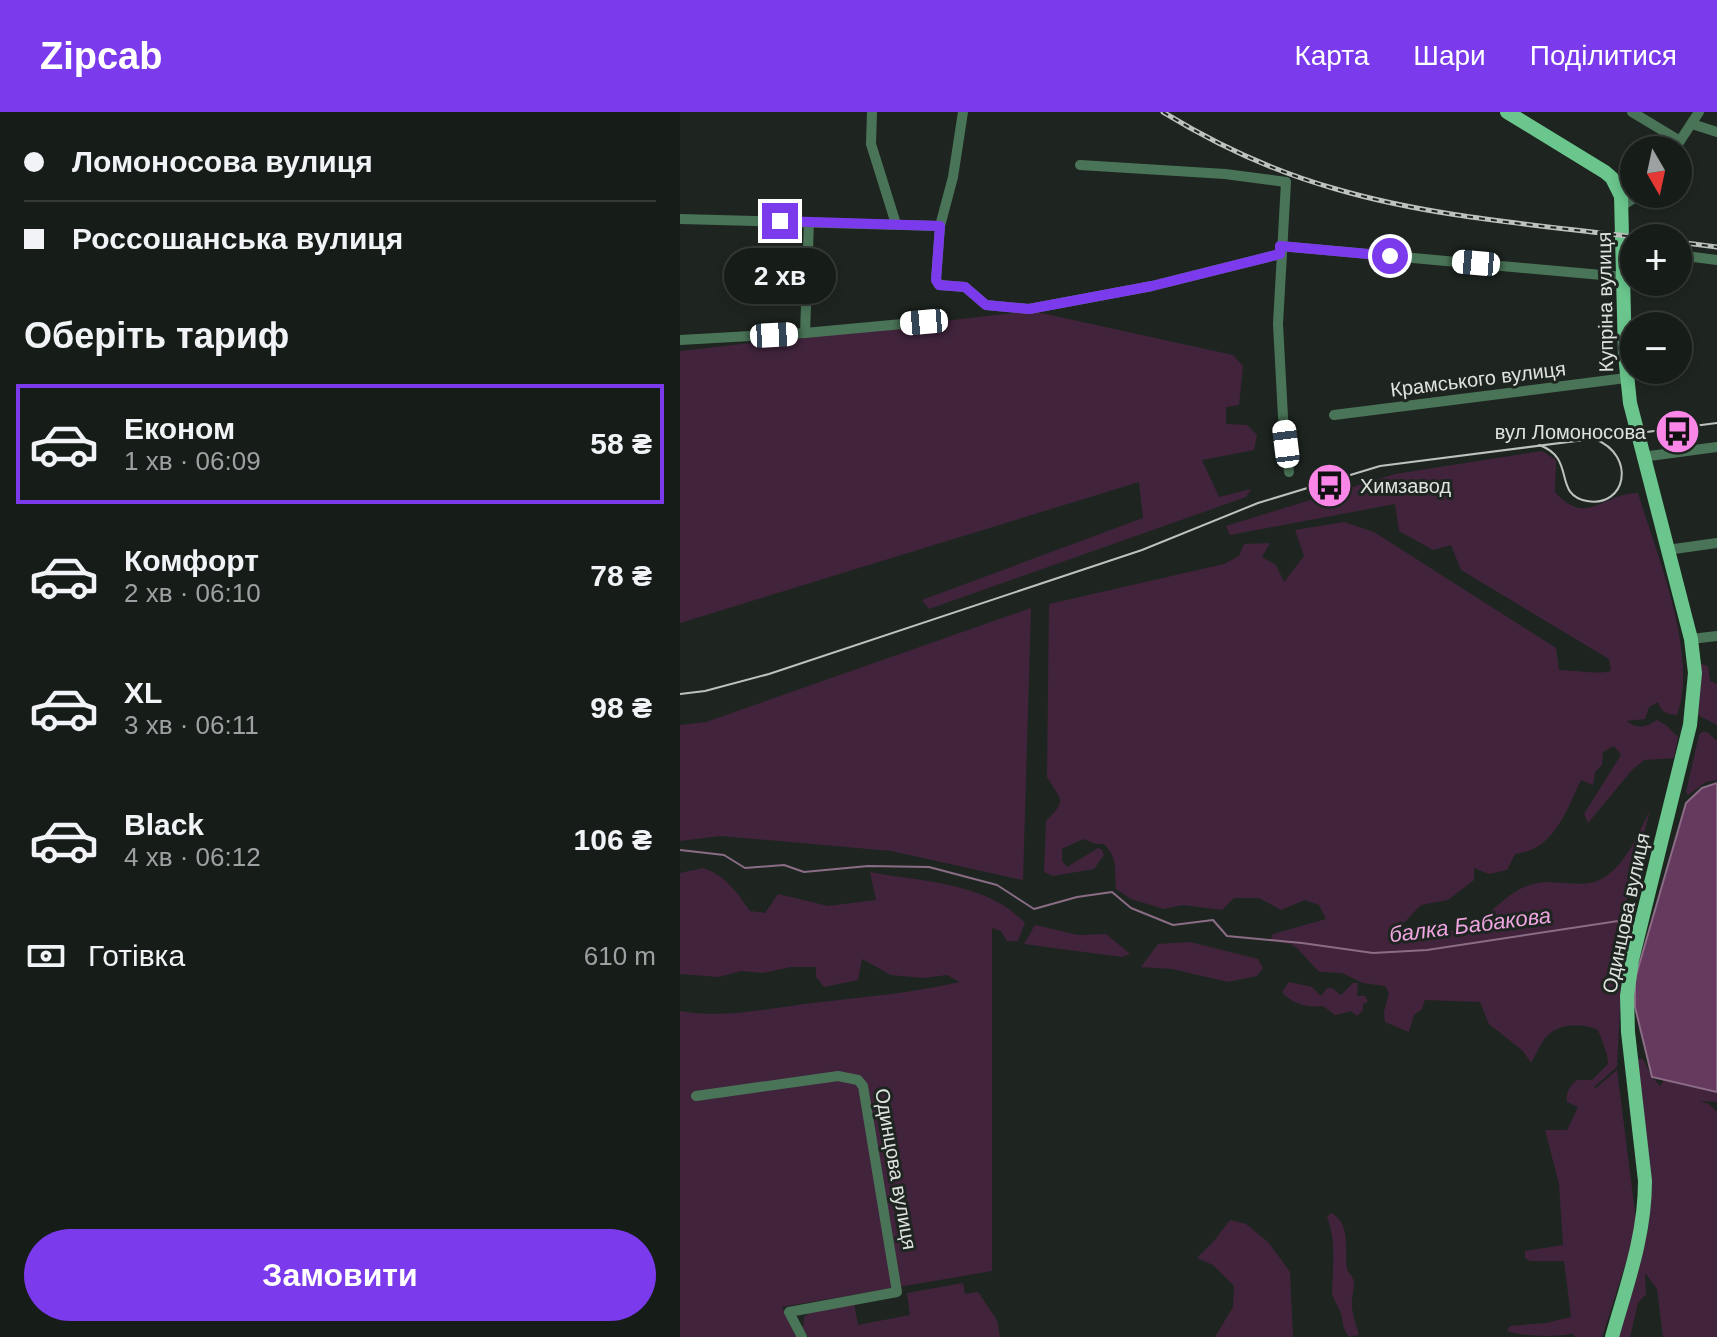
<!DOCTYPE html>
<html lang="uk">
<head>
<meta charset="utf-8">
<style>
  :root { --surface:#161c18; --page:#1f2521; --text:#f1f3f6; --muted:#9ea1a2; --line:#353a37; --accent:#7c3aed }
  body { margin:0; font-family:Arial,sans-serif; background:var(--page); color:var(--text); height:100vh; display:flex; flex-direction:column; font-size:30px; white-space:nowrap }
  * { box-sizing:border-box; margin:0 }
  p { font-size:26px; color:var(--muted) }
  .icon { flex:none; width:44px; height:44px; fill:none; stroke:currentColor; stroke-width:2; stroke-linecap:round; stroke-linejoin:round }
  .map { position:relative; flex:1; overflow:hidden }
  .drawer { display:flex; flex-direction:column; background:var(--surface); width:680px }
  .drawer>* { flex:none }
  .guide { display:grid; align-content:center; height:176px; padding:0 24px; background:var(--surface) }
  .needle { width:52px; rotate:171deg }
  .controls { position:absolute; left:940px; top:24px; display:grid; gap:16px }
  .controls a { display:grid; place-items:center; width:72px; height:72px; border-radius:50%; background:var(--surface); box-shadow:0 4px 12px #0003,0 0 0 2px var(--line); font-size:40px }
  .end { position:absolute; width:36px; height:36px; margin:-18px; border:10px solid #7c3aed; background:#fff; box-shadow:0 0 0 4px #fff }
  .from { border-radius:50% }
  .bubble { position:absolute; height:56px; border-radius:28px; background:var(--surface); box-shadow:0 4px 12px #0003,0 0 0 2px var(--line); font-size:26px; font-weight:800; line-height:56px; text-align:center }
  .car { position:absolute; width:24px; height:48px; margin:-24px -12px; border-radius:10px; box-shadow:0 0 6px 2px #0007; background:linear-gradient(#fff 24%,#345 0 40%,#fff 0 76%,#345 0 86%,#fff 0) }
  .guide b { display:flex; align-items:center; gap:28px; height:76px; font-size:30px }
  .guide b+b { border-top:2px solid var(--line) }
  .guide i { width:20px; height:20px; background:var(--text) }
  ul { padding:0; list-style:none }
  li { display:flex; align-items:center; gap:24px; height:120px; margin:0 16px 12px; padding:0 8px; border:4px solid transparent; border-radius:0px }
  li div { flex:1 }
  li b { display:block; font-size:30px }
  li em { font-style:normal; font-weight:800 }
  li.selected { border-color:var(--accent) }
  li>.icon { width:72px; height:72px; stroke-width:1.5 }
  h2 { padding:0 24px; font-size:36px; line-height:96px }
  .pay { display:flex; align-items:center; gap:20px; height:88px; padding:0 24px; font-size:30px }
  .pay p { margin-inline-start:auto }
  .action { display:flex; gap:16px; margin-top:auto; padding:16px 24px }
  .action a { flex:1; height:92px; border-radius:48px; background:var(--accent); color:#fff; font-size:32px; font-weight:800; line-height:92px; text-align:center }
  header { display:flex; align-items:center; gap:48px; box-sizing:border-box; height:112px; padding:0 40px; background:var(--accent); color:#fff }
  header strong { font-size:38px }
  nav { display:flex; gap:44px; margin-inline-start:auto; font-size:28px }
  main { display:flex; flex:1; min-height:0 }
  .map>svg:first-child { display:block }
  .green { fill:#41243c }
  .water { fill:#66395e; stroke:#8a6c85; stroke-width:2 }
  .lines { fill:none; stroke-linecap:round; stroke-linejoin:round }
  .stream { stroke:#8a6c85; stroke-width:2 }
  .minor { stroke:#4a7458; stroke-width:10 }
  .major { stroke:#6ac68c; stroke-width:14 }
  .tram { stroke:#bdc2be; stroke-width:2 }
  .rail-casing { stroke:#bdc2be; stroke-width:5 }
  .rail { stroke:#1e2520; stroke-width:2; stroke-dasharray:6; stroke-linecap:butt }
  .route { stroke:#7c3aed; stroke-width:10 }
  .labels { text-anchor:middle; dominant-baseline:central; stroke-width:6; stroke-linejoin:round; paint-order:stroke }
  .street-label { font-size:20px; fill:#dee3df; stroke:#1e2520 }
  .poi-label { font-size:20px; fill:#dee3df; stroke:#1e2520; text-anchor:end }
  .water-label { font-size:22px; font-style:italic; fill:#eea5e0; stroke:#1e2520 }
</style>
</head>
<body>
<header>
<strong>Zipcab</strong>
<nav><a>Карта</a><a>Шари</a><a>Поділитися</a></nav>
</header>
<main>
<section class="drawer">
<div class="guide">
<b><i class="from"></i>Ломоносова вулиця</b>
<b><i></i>Россошанська вулиця</b>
</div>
<h2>Оберіть тариф</h2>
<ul>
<li class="selected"><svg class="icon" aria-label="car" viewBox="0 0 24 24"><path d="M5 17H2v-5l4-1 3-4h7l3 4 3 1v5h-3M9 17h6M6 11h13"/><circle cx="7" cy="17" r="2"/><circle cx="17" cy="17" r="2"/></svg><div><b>Економ</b><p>1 хв · 06:09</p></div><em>58 ₴</em></li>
<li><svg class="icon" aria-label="car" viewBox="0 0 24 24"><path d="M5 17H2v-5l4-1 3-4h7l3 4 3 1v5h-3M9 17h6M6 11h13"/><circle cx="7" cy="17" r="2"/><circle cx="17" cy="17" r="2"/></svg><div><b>Комфорт</b><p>2 хв · 06:10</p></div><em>78 ₴</em></li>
<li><svg class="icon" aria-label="car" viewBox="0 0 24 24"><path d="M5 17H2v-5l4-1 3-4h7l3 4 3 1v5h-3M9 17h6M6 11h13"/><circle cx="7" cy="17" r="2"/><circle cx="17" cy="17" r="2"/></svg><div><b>XL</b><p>3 хв · 06:11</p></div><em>98 ₴</em></li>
<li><svg class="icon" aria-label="car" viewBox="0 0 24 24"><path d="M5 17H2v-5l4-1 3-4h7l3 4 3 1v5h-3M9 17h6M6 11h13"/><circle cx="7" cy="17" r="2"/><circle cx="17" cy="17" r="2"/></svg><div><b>Black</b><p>4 хв · 06:12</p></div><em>106 ₴</em></li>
</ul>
<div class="pay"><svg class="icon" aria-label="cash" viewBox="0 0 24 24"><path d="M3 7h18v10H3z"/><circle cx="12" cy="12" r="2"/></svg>Готівка<p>610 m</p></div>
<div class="action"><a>Замовити</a></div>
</section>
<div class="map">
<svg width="1037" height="1225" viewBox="0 0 1037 1225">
  <rect width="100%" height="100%" fill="#1e2520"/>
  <g class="green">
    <path d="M352,199L553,243L563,254L559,293L546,295V312L567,313L577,323L574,338L522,348L539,385L571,377L566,385L249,497L242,488L463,406L459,370L0,511V239Z"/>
    <path d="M862,339L876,348L875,380C907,416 922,381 958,381C976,441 1019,543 997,603C986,602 981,600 978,590L969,595L965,607L946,609C958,617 965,616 977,608L986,613L998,625L994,646L964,648L952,658L908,711L904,702L941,643L934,634L923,640L922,653L915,660L913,673L901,668C886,699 874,738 835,742L827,758L809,762L794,756V768L768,788L741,793L717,818C747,824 782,822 806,803C821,791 834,777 853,772C877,766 904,779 925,765C948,749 958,722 970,698L933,842L942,855L937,955L914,975L916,976L937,958L957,1116L922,1225H895L893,1222C872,1225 847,1225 827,1219L830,1214L866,1211L891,1205L884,1149H850L845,1146V1139L883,1133L879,1072L865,1018H887L898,995L887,990C886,980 889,975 897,968H912L928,952L927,942L918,918C903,911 881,911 868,923C861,929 856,943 851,951L843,939L809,912L800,890L745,888L742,897L734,903L729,920L705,910L704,900L709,881L705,874L683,871L662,861L639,860L618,837L611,832L590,829L593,822L646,807L639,793L625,788L601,798L579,786H554L542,798L503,793L484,797L451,787L436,777C434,757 439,748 424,732H416L403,727L382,737V749L387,755L418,736L422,738L424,743L414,757L373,764L364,760L366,709C388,687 381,689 367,665L369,492L544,452L559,444L564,432L590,431L582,445L596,453L604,470L624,444L615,418L664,410L694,420L876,536L879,558C896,558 916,563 931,559L929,547L781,458L771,433L753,438L719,419L715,392L550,423L546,414L715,362Z"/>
    <path d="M351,496L343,768L211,739L41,724L0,729V613L26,610Z"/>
    <path d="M1018,551L1028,554L1030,569L1037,572V613L1018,603Z"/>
    <path d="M1022,620H1027L1037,629V668L1026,670L1008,683L1006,680L1019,623Z"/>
    <path d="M23,756C46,764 57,780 70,799L85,801L98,782L148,794L196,788L190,760C242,770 307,770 345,811L338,829H327L321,819L312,816V1159L102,1195L116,1225H0V899C46,907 88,896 134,891C182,885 233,881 280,870L267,863L243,866L211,863L182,847L178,868L144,875L136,865V855H111L83,861L61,859L39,865L0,862V761Z"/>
    <path d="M355,813L398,823L426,822L450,842L442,845L344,832Z"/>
    <path d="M510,830L578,847L583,856L577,864L548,870L492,857L461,855L478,832Z"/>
    <path d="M609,870L632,875L641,884L647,876H652L661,883L673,871H678L677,884H685L688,890L683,892V898L677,904L671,899L655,903L643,894C628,896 612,892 602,880Z"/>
    <path d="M954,947H963L972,965L980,974L984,968L1037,971V990L1020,989L1029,992L1037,1000V1225H983L977,1177L965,1161L966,1182L958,1191L950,1225H936L968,1118L961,991Z"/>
    <path d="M651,1101C672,1112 664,1138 667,1158C678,1170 673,1175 672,1189C671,1200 676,1212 679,1223L669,1225C663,1218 663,1211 661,1202C659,1194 652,1187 652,1179C653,1155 656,1127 647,1105Z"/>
    <path d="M550,1108L566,1112L589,1131L610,1160L613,1225H535L553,1195L554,1174L533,1153L517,1146L534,1129Z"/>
    <path d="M283,1171L285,1182L298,1180L317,1208L320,1225H128L123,1217L124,1205L132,1198L174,1191L178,1213L230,1203L227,1181Z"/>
  </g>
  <path class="water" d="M1037,671V980L972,965L955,895V867L1006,691L1022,676Z"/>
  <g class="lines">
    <path class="stream" d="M0,738L44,743L65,756L104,753L124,760L188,754L249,755L317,773L354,797L397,785L432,780L451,796L493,813L533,808L547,824L622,831L693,841L747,838L938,809L953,813"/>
    <g class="minor">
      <path d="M192,0L191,32L216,112"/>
      <path d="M283,0L273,65L260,114L256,168L259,173L285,175L306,193L349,197L472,174L600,142"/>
      <path d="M952,0L1000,29"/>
      <path d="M1012,12L1037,20"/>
      <path d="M994,38L1019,0"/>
      <path d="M400,53L545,62L606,70L598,212L603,305L609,360"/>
      <path d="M943,93L961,82"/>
      <path d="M0,107L260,114"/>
      <path d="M600,134L944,165"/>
      <path d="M998,143L1037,148"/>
      <path d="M125,221L129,110"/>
      <path d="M0,228L125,221L244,210"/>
      <path d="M654,303L946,266"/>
      <path d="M962,345L1037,335"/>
      <path d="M987,438L1037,431"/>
      <path d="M1011,527L1037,524"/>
      <path d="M16,984L158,964L178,968L183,974L217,1180L109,1200L122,1225"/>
    </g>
    <path class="major" d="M827,0L925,60L932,66L941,84L945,243L950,291L1011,527L1015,561L1010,613L952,848L947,884L948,920L965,1069C965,1124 947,1172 932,1225"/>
    <g class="tram">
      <path d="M859,333C897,346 872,383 907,389C946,396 957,344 915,327"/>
      <path d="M0,582L25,579L89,562L462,438L578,391L700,354L1037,311"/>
    </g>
    <defs>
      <g id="rail">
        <path d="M483,0C537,33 595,60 656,77C755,106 861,113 963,126"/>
        <path d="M998,130L1037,135"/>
      </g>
    </defs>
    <use href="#rail" class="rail-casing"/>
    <use href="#rail" class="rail"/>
  </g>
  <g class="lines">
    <path class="route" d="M100,109L260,114L256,168L259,173L285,175L306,193L349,197L472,174L600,142V134L710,144"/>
  </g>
  <defs>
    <symbol id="bus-disc" viewBox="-11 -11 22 22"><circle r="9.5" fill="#fa87e7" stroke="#1e2520"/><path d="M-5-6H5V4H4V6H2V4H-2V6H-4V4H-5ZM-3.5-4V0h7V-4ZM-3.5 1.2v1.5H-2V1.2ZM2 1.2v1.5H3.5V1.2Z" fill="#111"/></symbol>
  </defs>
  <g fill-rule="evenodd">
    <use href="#bus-disc" x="972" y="294" width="51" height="51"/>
    <use href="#bus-disc" x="624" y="348" width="51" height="51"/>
  </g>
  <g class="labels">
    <g class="street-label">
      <text transform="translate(925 190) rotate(-91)">Купріна вулиця</text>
      <text transform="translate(798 267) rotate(-7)">Крамського вулиця</text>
      <text transform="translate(946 801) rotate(-78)">Одинцова вулиця</text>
      <text transform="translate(216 1057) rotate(80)">Одинцова вулиця</text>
    </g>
    <g class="poi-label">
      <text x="966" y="320">вул Ломоносова</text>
      <text x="680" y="374" text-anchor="start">Химзавод</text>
    </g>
    <g class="water-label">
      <text transform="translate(790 813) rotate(-7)">балка Бабакова</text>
    </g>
  </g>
</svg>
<div class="controls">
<a><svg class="needle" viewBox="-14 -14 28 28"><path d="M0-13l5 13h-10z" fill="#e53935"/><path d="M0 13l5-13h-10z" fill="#9ea1a2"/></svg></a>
<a>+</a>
<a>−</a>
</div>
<i class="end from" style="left:710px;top:144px"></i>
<i class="end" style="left:100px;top:109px"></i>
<div class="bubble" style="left:44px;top:136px;width:112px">2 хв</div>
<i class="car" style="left:796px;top:151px;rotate:275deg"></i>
<i class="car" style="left:244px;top:210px;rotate:265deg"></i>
<i class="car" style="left:94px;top:223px;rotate:87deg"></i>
<i class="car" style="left:606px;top:332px;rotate:353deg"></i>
</div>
</main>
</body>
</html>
